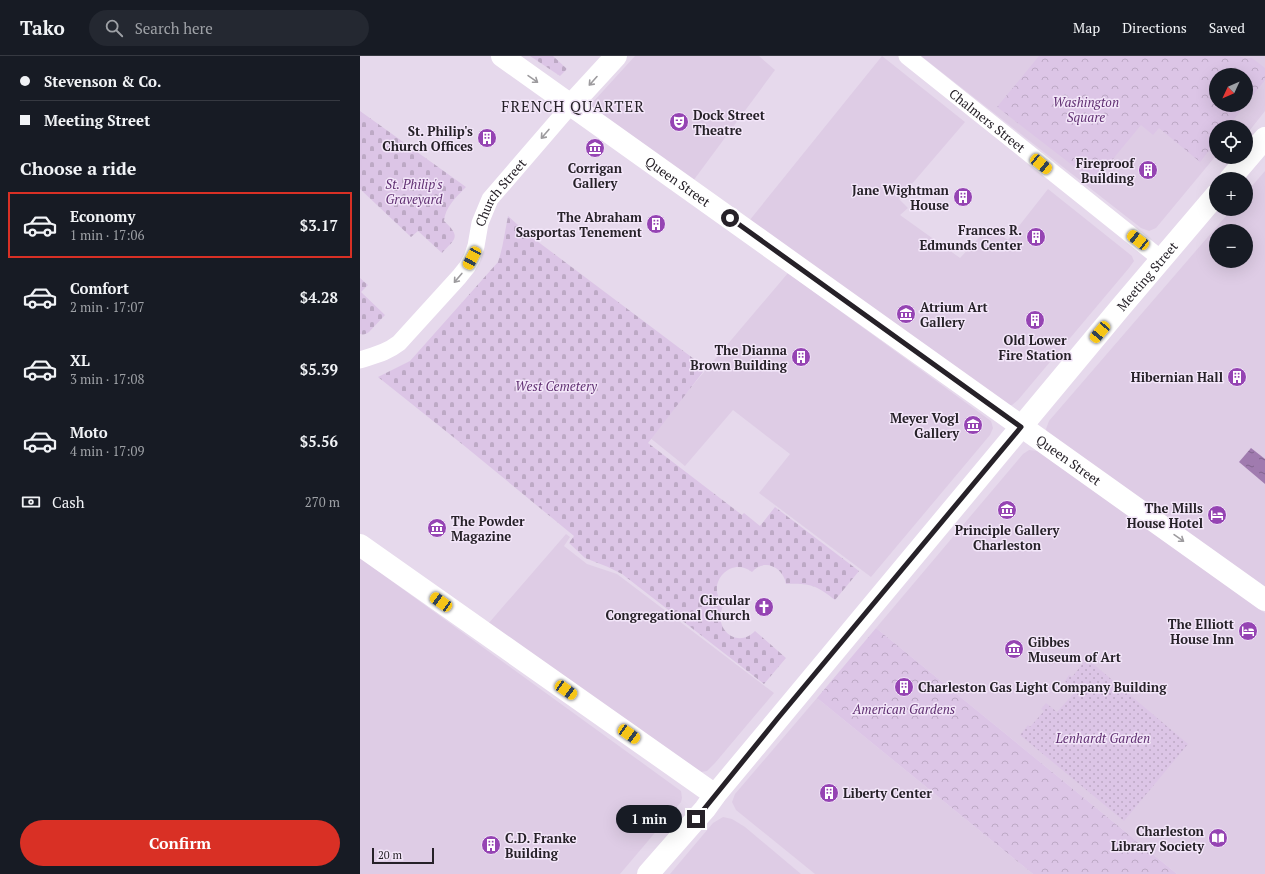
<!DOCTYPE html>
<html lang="en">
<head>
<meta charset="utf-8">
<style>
  :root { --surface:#171b24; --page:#242831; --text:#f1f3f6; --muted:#9ea1a6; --line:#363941; --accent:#d93025 }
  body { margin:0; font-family:"PT Serif",serif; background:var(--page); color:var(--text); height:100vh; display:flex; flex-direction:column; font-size:15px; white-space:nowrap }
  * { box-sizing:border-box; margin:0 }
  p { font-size:13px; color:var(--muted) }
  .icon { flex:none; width:22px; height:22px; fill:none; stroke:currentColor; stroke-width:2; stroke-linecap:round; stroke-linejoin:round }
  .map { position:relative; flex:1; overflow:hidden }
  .panel { display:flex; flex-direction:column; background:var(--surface); width:360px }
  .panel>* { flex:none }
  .guide { display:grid; align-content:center; height:88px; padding:0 20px; background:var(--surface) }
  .needle { width:26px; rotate:226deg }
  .controls { position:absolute; left:849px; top:12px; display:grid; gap:8px }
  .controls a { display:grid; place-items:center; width:44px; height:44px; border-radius:50%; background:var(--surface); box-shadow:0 4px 16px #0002; font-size:20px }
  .scale { position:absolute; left:12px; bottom:10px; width:62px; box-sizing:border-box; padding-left:4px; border:2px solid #262128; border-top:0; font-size:11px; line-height:14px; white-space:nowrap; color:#262128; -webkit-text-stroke:3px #f3e6f9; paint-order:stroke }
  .end { position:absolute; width:18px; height:18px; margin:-9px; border:5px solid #262128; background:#fff; box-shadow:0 0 0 2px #fff }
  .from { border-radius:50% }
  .bubble { position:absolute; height:28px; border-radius:14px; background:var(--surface); box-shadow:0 4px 16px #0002; font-size:13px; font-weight:800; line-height:28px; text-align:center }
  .car { position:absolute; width:12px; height:24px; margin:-12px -6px; border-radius:5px; box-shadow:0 0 3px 1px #0007; background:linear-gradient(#f5c518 24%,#345 0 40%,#f5c518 0 76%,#345 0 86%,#f5c518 0) }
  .guide b { display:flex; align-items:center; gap:14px; height:38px; font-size:15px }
  .guide b+b { border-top:1px solid var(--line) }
  .guide i { width:10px; height:10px; background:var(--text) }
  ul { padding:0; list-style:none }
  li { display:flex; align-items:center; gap:12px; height:66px; margin:0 8px 6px; padding:0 12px; border:2px solid transparent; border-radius:0px }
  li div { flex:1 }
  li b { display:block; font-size:15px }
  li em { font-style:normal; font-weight:800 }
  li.selected { border-color:var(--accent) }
  li>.icon { width:36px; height:36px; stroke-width:1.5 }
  h2 { padding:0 20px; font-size:18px; line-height:48px }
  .pay { display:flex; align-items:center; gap:10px; height:44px; padding:0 20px; font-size:15px }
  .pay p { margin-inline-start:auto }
  .action { display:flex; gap:8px; margin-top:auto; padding:8px 20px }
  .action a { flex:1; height:46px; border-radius:24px; background:var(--accent); color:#fff; font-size:16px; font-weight:800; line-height:46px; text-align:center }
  header { display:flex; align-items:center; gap:24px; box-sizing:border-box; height:56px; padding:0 20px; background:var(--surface); border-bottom:1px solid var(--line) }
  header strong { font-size:19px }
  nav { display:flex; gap:22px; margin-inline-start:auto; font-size:14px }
  .search { width:280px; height:36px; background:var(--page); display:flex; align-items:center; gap:10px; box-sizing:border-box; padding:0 14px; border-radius:22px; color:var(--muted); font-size:15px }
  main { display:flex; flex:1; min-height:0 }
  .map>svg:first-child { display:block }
  .built { fill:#decce5; fill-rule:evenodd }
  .cemetery { fill:url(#cemetery-stones) }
  .park { fill:url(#park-crowns) }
  .garden { fill:url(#garden-dots) }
  .water { fill:url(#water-ripples) }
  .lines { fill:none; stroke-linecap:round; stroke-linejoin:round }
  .street { stroke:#fff; stroke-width:17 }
  .secondary { stroke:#fff; stroke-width:22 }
  .oneway { stroke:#9d9b9e }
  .route { stroke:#262128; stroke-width:5 }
  .labels { text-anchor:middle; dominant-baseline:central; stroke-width:3; stroke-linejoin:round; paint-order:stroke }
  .park-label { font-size:13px; font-style:italic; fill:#603072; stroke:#f3e6f9 }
  .poi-label { font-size:13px; font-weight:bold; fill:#262128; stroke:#f3e6f9; text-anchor:end }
  .street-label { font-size:13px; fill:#262128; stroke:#f3e6f9 }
  .quarter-label { font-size:15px; letter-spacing:1px; fill:#262128; stroke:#f3e6f9 }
</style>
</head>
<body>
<header>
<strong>Tako</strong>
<div class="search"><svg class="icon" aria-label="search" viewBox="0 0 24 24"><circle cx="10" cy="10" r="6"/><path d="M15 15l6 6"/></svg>Search here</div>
<nav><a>Map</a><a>Directions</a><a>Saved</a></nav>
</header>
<main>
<section class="panel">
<div class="guide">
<b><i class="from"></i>Stevenson &amp; Co.</b>
<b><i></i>Meeting Street</b>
</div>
<h2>Choose a ride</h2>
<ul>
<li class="selected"><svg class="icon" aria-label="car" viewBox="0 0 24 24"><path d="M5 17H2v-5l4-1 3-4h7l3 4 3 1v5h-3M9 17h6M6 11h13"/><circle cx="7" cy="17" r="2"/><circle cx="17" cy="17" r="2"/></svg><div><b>Economy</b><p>1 min · 17:06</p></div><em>$3.17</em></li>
<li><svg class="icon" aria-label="car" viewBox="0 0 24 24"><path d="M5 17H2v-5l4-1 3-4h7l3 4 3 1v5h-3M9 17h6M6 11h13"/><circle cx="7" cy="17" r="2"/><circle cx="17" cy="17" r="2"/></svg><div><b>Comfort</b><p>2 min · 17:07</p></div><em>$4.28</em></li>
<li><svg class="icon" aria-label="car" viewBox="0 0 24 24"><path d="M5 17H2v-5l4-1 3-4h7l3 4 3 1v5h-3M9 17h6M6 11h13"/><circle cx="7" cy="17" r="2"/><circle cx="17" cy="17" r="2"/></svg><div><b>XL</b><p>3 min · 17:08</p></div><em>$5.39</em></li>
<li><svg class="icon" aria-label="car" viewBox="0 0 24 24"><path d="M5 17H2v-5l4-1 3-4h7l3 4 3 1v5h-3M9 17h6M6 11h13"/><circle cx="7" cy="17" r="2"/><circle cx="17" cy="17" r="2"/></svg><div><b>Moto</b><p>4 min · 17:09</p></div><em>$5.56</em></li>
</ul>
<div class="pay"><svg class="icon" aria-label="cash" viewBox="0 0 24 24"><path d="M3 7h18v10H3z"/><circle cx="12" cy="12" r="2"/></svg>Cash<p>270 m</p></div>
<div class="action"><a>Confirm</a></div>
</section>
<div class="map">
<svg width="905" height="818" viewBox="0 0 905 818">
  <defs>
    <pattern id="cemetery-stones" width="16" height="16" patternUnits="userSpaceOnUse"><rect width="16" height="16" fill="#dcc5e6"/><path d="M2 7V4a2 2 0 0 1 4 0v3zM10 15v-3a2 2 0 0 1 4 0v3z" fill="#bda9c5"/></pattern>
    <pattern id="park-crowns" width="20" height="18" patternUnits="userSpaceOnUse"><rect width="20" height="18" fill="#dcc5e6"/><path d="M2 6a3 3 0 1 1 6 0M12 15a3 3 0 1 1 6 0" fill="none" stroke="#bda9c5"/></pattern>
    <pattern id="garden-dots" width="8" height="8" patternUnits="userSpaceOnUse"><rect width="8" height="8" fill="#dcc5e6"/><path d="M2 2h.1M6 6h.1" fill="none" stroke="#bda9c5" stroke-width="1.8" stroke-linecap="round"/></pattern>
    <pattern id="water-ripples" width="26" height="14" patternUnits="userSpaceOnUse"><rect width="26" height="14" fill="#a07baf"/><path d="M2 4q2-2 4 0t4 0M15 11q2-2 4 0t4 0" fill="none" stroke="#82648e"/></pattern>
  </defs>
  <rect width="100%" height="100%" fill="#e6d9ec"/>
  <g class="built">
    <path d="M275,0H399L415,14L333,125L233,53L232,49L233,46Z"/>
    <path d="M522,0L605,66L539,143L548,152L540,159L600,202L629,171L648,184L688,133L772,200L773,203L774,205L769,212L658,344L652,349H647L389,165Z"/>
    <path d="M561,0H905V55L886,79V71H856V101H859L854,102L796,172L789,175L781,172ZM856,19H886V49H856Z"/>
    <path d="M905,115V533L687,376L686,373L689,365L872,153H886V137ZM856,175H886V205H856Z"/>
    <path d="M428,217L631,365L633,372L630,379L511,521L399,437L430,398L373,354L325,410L289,381Z"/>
    <path d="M669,394L678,395L905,557V818H817L516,572L663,398Z"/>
    <path d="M206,478L210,481L204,490L227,508L257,518L414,637L355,707L347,715L341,716L128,568Z"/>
    <path d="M0,502L321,735L322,742L321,746L260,818H0Z"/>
    <path d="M457,642L673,818H455L376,754L372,746L375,738Z"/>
    <path d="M363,761L372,763L385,771L441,818H310L353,767Z"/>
  </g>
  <g class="cemetery">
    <path d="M170,0H193L207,13L200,20Z"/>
    <path d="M0,55L106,131C97,140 85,151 84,165C101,181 96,182 82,197L58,175L51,181L0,133Z"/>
    <path d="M148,160L169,179L346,312L288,387L382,459L384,457L400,470L415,451L499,515L475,544C456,529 450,527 426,528C423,511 404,502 392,516C370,499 344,530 364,548C351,572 377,594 395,575L426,602L404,628L262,518L248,511L225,502L209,487L214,480L107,392L18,321L50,305L138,206C143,192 145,175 148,160Z"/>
    <path d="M0,222L8,229L1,236L25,259L9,276C6,278 4,279 0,278Z"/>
  </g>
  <g class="park">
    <path d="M679,0H879L884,2H892L905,12V24L886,48V19H856V49H885L868,71H856V86L840,106L799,72L793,79L781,69L734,126L637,51Z"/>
    <path d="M516,572L817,818H673L457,642Z"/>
  </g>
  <path class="garden" d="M725,601L828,688L764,765L660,679L668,669L670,671L684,655L681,653L686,647L697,656L716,635L705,625L709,619L712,621L724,606L722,604Z"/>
  <path class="water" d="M891,392L905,403V428L879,406Z"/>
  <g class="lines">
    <g class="street">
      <path id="s1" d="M547,0L801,203"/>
      <path id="s2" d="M0,304C15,299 26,297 39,287L99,221L107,211L112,202L116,190L120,167L130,143L211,49"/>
    </g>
    <g class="secondary">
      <path id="s3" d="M142,0L905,544"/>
      <path d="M211,49L256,0"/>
      <path d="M870,123L905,82"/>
      <path d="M0,489L355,739"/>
      <path id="s4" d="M288,818L345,753L355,739L760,252L856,139"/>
    </g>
  </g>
  <defs><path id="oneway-shaft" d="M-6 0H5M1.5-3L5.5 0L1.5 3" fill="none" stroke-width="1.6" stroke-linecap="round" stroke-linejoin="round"/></defs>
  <g class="oneway">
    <use href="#oneway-shaft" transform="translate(173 23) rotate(35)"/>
    <use href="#oneway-shaft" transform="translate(233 25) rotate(132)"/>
    <use href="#oneway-shaft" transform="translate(185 78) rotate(131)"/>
    <use href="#oneway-shaft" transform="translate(98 222) rotate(130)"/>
    <use href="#oneway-shaft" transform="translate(819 482) rotate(35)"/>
  </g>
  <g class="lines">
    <path class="route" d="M336,763L418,662L661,371L370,162"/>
  </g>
  <defs>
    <symbol id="theatre-disc" viewBox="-11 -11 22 22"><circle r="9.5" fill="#9544b3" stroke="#f3e6f9"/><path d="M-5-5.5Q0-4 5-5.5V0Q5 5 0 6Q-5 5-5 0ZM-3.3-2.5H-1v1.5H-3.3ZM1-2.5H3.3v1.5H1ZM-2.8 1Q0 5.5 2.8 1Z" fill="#fff"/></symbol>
    <symbol id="building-disc" viewBox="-11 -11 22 22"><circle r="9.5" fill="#9544b3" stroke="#f3e6f9"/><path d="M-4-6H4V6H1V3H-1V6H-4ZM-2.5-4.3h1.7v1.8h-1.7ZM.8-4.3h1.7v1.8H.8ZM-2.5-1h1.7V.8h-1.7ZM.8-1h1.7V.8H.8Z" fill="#fff"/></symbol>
    <symbol id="museum-disc" viewBox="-11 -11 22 22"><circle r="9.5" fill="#9544b3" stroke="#f3e6f9"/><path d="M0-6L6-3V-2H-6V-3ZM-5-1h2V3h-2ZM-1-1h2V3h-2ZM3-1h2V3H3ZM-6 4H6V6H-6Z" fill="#fff"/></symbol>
    <symbol id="hotel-disc" viewBox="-11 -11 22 22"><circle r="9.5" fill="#9544b3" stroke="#f3e6f9"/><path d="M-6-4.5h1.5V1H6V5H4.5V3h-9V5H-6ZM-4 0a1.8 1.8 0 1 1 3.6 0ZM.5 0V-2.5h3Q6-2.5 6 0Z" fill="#fff"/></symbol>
    <symbol id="church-disc" viewBox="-11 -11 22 22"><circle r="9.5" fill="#9544b3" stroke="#f3e6f9"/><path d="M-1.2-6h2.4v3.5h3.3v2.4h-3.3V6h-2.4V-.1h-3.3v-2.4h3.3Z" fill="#fff"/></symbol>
    <symbol id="library-disc" viewBox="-11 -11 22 22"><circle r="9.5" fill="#9544b3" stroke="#f3e6f9"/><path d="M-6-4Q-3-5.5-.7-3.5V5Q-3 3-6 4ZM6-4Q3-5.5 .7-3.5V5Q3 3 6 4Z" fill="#fff"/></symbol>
  </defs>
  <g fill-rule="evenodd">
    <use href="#theatre-disc" x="308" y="55" width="22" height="22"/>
    <use href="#building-disc" x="116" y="71" width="22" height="22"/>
    <use href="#museum-disc" x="224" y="81" width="22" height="22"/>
    <use href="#building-disc" x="777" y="103" width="22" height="22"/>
    <use href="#building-disc" x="592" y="130" width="22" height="22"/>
    <use href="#building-disc" x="285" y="157" width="22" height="22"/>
    <use href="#building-disc" x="665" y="170" width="22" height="22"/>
    <use href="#museum-disc" x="535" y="247" width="22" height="22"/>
    <use href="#building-disc" x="664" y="253" width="22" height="22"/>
    <use href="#building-disc" x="430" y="290" width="22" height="22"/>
    <use href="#building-disc" x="866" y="310" width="22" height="22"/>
    <use href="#museum-disc" x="602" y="358" width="22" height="22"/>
    <use href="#museum-disc" x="636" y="443" width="22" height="22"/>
    <use href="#hotel-disc" x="846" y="448" width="22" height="22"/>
    <use href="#museum-disc" x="66" y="461" width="22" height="22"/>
    <use href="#church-disc" x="393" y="540" width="22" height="22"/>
    <use href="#hotel-disc" x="877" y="564" width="22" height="22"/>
    <use href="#museum-disc" x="643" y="582" width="22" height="22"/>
    <use href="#building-disc" x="533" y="620" width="22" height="22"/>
    <use href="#building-disc" x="458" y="726" width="22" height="22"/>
    <use href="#library-disc" x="847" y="771" width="22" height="22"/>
    <use href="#building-disc" x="120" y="778" width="22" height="22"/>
  </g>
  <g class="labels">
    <g class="park-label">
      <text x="726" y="46">Washington<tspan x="726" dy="15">Square</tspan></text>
      <text x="54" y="128">St. Philip's<tspan x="54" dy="15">Graveyard</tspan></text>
      <text x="196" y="330">West Cemetery</text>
      <text x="544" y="653">American Gardens</text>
      <text x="743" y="682">Lenhardt Garden</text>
    </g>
    <g class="poi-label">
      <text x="333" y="59" text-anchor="start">Dock Street<tspan x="333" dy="15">Theatre</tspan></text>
      <text x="113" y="75">St. Philip's<tspan x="113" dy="15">Church Offices</tspan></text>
      <text x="774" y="107">Fireproof<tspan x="774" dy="15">Building</tspan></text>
      <text x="235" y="112" text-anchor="middle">Corrigan<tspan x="235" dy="15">Gallery</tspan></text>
      <text x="589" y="134">Jane Wightman<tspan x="589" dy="15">House</tspan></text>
      <text x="282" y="161">The Abraham<tspan x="282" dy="15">Sasportas Tenement</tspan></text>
      <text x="662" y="174">Frances R.<tspan x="662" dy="15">Edmunds Center</tspan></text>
      <text x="560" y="251" text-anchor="start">Atrium Art<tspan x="560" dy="15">Gallery</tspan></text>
      <text x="675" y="284" text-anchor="middle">Old Lower<tspan x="675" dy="15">Fire Station</tspan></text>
      <text x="427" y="294">The Dianna<tspan x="427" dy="15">Brown Building</tspan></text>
      <text x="863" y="321">Hibernian Hall</text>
      <text x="599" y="362">Meyer Vogl<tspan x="599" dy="15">Gallery</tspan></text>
      <text x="843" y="452">The Mills<tspan x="843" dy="15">House Hotel</tspan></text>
      <text x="91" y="465" text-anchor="start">The Powder<tspan x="91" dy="15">Magazine</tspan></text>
      <text x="647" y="474" text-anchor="middle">Principle Gallery<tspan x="647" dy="15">Charleston</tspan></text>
      <text x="390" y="544">Circular<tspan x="390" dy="15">Congregational Church</tspan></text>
      <text x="874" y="568">The Elliott<tspan x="874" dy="15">House Inn</tspan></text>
      <text x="668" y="586" text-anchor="start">Gibbes<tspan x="668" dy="15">Museum of Art</tspan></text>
      <text x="558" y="631" text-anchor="start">Charleston Gas Light Company Building</text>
      <text x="483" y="737" text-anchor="start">Liberty Center</text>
      <text x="844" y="775">Charleston<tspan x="844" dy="15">Library Society</tspan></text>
      <text x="145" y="782" text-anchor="start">C.D. Franke<tspan x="145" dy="15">Building</tspan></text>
    </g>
    <g class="street-label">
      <text stroke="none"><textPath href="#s1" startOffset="103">Chalmers Street</textPath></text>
      <text stroke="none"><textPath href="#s3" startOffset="216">Queen Street</textPath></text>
      <text stroke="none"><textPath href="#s2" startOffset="228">Church Street</textPath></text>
      <text stroke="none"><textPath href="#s4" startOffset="779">Meeting Street</textPath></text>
      <text stroke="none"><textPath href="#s3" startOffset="696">Queen Street</textPath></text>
    </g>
    <g class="quarter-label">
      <text x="213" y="50">FRENCH QUARTER</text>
    </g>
  </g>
</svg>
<div class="controls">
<a><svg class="needle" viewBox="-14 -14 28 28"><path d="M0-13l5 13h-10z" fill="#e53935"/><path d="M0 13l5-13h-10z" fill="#9ea1a6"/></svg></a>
<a><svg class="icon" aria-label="locate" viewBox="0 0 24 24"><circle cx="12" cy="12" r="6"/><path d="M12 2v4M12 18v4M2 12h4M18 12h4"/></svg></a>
<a>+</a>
<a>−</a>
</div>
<div class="scale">20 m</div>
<i class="end from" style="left:370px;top:162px"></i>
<i class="end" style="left:336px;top:763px"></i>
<div class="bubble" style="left:256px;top:749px;width:66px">1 min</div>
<i class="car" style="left:681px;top:108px;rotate:129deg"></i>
<i class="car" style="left:778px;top:184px;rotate:308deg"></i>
<i class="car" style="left:112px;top:202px;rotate:208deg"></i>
<i class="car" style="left:740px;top:276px;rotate:220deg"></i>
<i class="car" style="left:81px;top:546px;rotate:305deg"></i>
<i class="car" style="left:206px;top:634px;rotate:125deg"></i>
<i class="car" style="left:269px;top:678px;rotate:125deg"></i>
</div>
</main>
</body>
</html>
